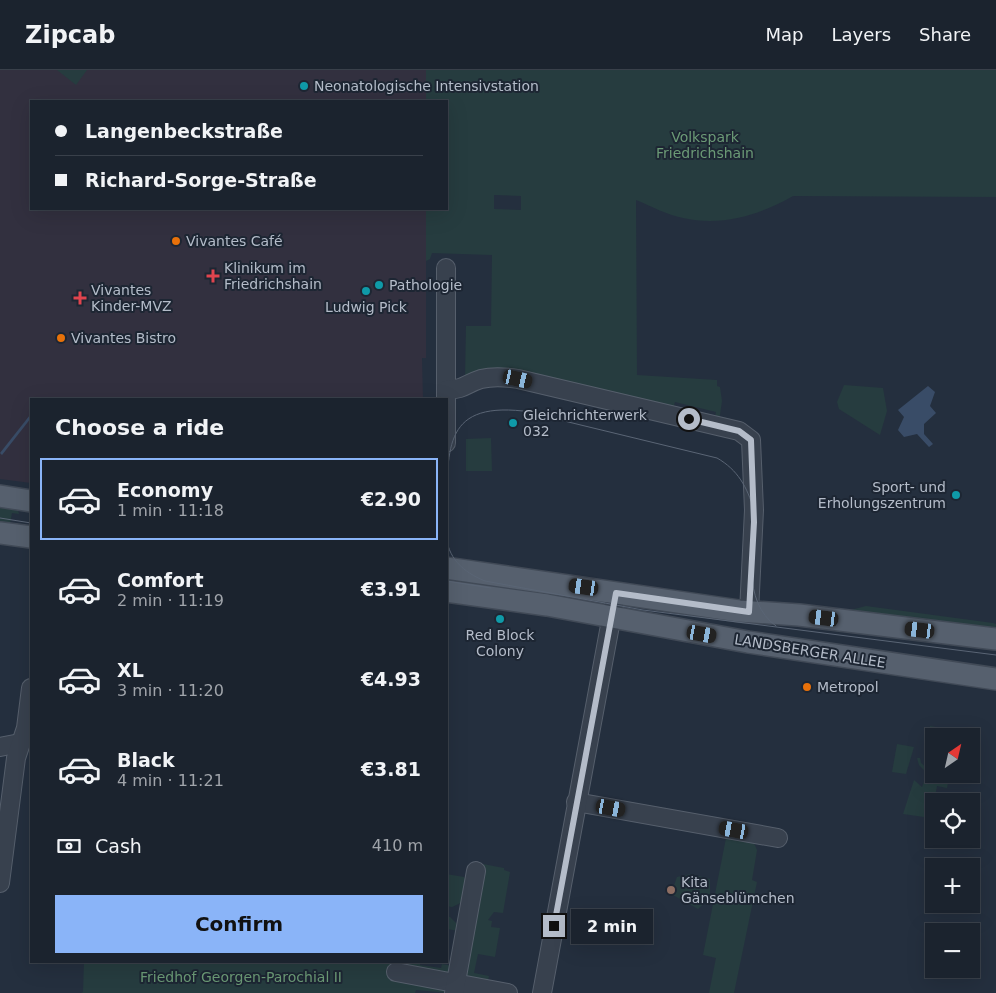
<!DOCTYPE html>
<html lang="en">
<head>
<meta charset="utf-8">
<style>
  :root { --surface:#1b232e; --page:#242b36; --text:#f1f3f6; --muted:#a0a4aa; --line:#39404a; --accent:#8ab4f8 }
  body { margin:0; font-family:"DejaVu Sans",sans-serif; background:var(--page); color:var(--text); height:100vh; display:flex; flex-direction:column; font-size:19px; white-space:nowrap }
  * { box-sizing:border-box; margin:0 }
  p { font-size:16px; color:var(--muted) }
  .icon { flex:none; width:28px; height:28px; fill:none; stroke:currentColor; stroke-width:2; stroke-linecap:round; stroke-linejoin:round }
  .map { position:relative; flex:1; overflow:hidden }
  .drawer { position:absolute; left:30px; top:328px; width:418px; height:565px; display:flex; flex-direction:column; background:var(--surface); border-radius:0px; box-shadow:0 5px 20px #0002,0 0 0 1px var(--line) }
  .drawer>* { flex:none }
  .guide { position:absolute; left:30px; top:30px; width:418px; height:110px; border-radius:0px; box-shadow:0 5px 20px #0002,0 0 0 1px var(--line); display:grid; align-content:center; height:110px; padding:0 25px; background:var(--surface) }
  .needle { width:32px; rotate:34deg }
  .tools { position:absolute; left:925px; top:658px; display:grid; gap:10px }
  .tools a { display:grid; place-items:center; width:55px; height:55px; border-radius:0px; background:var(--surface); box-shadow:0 5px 20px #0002,0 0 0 1px var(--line); font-size:25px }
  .end { position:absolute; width:22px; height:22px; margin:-11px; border:6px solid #b4bcc9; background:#111; box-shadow:0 0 0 2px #111 }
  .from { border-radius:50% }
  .bubble { position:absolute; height:35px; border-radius:0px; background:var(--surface); box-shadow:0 5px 20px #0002,0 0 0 1px var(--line); font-size:16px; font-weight:800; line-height:35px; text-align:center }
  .car { position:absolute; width:15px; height:30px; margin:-15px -8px; border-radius:6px; box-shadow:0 0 4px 1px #0007; background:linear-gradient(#222 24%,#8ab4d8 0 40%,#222 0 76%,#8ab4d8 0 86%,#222 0) }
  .guide b { display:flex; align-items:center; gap:18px; height:48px; font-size:19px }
  .guide b+b { border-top:1px solid var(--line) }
  .guide i { width:12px; height:12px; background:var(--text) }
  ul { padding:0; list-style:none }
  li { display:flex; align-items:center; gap:15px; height:82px; margin:0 10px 8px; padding:0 15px; border:2px solid transparent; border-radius:0px }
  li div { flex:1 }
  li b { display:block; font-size:19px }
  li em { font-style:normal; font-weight:800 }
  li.on { border-color:var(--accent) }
  li>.icon { width:45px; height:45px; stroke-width:1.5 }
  h2 { padding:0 25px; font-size:22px; line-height:60px }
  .pay { display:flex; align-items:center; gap:12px; height:55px; padding:0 25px; font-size:19px }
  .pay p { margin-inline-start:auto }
  .button { display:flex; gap:10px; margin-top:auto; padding:10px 25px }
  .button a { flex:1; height:58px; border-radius:0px; background:var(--accent); color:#111; font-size:20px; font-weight:800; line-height:58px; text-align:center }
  header { display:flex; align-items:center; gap:30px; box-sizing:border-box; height:70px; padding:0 25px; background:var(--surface); border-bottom:1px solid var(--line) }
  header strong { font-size:24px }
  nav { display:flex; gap:28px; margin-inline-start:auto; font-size:18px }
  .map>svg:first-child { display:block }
  .medical { fill:#32303f }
  .green { fill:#263c3f; fill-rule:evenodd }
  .water { fill:#394c67 }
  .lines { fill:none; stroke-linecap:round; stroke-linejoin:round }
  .minor-casing { stroke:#565f6c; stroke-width:20 }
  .major-casing { stroke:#414a57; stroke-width:24 }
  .minor { stroke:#38414e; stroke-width:18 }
  .major { stroke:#56606e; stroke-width:21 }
  .tram { stroke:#5a6575; stroke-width:1 }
  .route { stroke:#b4bcc9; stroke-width:6 }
  .culture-dot { fill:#0f9aa8; stroke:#1d2633; stroke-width:2 }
  .food-dot { fill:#e8710a; stroke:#1d2633; stroke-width:2 }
  .health-dot { fill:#e0444e; stroke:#1d2633; stroke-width:2 }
  .education-dot { fill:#8d6e63; stroke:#1d2633; stroke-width:2 }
  .labels { text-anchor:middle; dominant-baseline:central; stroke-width:4; stroke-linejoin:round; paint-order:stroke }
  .poi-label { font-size:14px; fill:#b4bcc9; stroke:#1d2633; text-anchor:start }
  .park-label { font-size:14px; fill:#6b9a76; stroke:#1d2633 }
  .street-label { font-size:14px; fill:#b4bcc9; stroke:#1d2633 }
</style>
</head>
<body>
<header>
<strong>Zipcab</strong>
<nav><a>Map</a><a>Layers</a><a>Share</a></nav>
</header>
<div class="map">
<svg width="996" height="923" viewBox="0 0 996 923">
  <rect width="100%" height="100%" fill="#242f3e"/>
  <path class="medical" d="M0,0H426V31H31V139H426V288H422L423,329H31V413L0,409Z"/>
  <g class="green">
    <path d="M57,0H87L76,15Z"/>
    <path d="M426,0H996V127L793,126C760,145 722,157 683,148C667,145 651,136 636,130L637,305L717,310V316L720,317L722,331L719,352H714L716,342L675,332L672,342L465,309L466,256H491L492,185L432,183L430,189L426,191V139H446V31H426ZM494,125L521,126V140L494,139Z"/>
    <path d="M844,315L883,318L887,341L880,365L839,339L837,332Z"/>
    <path d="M491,368L492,401H466V369Z"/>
    <path d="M0,431L17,436L19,444L12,443L10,454L0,452Z"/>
    <path d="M866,536L993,553L996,554V559L847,541Z"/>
    <path d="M930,656L954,660L953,666H934V681L926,679Z"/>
    <path d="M897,674L914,677L906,704L892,702Z"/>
    <path d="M917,688H920L921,693L928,699H934V704H950L947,718L937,716L931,748L903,744L914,710L922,717L925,709V701L919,695Z"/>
    <path d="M726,768L754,773L757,780L752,810L757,812L734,923H709L716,888L703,885Z"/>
    <path d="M483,794L504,798V800L510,802L503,843L494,842L488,850L492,851L491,857L500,858L495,887L478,884L474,903L489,906L487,915L462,906Z"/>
    <path d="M446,804L464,807L468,813L465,831L452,837L446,836Z"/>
    <path d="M691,804L710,809V828L698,839L671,824L677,807Z"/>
    <path d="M446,846L450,847L460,857L459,861L447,859Z"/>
    <path d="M84,891H420V895L441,898L442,894L453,896L449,923L416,920L415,923H81L83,922Z"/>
  </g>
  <g class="water">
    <path d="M928,316L935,322L930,336L936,343L924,354V364L933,374L929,377L917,364L904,367L898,360L904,347L898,340Z"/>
    <path d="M30,345L31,348L2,385L0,383Z"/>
  </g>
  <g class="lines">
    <defs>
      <g id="minor">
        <path d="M446,198V373"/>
        <path d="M446,320C466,319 465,314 481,309C493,306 506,307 518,309L739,361L751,370L754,440L749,542"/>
        <path d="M0,677L20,673"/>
        <path d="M576,732L778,768"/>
        <path d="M0,813L16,688L26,658L31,618"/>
        <path d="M396,902L508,923"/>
        <path d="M454,923L476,801"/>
        <path d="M542,923L616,523"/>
      </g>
      <g id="major">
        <path d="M0,426L31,431"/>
        <path d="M0,463L31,467"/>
        <path d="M446,498L739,541L799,545L996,569"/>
        <path d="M446,521L547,535L748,572L996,609"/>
      </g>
    </defs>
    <use href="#minor" class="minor-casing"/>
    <use href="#major" class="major-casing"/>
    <use href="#minor" class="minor"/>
    <use href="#major" class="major"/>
    <g class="tram">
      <path d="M446,446C449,383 440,332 523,341L717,388C738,400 747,417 754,440C753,478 741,531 776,556"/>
      <path d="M0,448L31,453"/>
      <path d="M446,463C447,488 463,502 485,511L643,540L996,585"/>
      <path d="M446,511L491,518"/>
    </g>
  </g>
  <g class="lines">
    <path class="route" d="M554,856L616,523L749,542L754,452L751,370L739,361L689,349"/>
  </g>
  <g class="culture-dot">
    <circle cx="304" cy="16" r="5"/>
    <circle cx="379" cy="215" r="5"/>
    <circle cx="366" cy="221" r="5"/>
    <circle cx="513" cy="353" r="5"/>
    <circle cx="956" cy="425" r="5"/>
    <circle cx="500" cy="549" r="5"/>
  </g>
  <g class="food-dot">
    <circle cx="176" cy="171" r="5"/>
    <circle cx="61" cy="268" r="5"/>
    <circle cx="807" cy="617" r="5"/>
  </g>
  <g class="health-dot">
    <path d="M210.5 198.5h5v5h5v5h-5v5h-5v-5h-5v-5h5z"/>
    <path d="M77.5 220.5h5v5h5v5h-5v5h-5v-5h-5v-5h5z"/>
  </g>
  <circle class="education-dot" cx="671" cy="820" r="5"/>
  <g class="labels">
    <g class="poi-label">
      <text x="314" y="16">Neonatologische Intensivstation</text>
      <text x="186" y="171">Vivantes Café</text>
      <text x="224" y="198">Klinikum im<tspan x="224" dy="16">Friedrichshain</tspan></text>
      <text x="389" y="215">Pathologie</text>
      <text x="91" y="220">Vivantes<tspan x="91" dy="16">Kinder-MVZ</tspan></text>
      <text x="366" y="237" text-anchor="middle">Ludwig Pick</text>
      <text x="71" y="268">Vivantes Bistro</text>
      <text x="523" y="345">Gleichrichterwerk<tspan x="523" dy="16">032</tspan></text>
      <text x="946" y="417" text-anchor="end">Sport- und<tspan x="946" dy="16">Erholungszentrum</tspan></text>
      <text x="500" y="565" text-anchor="middle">Red Block<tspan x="500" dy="16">Colony</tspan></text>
      <text x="817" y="617">Metropol</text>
      <text x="681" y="812">Kita<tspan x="681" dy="16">Gänseblümchen</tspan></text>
    </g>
    <g class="park-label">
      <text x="705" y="67">Volkspark<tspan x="705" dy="16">Friedrichshain</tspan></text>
      <text x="241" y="907">Friedhof Georgen-Parochial II</text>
    </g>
    <g class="street-label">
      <text transform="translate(810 581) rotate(9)">LANDSBERGER ALLEE</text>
    </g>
  </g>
</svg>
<div class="tools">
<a><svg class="needle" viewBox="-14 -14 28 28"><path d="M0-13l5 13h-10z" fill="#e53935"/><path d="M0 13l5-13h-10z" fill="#a0a4aa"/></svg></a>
<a><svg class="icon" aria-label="locate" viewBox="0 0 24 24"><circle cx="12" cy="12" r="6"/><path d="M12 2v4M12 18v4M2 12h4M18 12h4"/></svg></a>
<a>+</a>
<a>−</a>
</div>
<i class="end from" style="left:689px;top:349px"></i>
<i class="end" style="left:554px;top:856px"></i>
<div class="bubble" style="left:571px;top:839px;width:82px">2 min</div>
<i class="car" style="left:518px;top:309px;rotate:103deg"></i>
<i class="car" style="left:584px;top:517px;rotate:278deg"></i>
<i class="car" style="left:824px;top:548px;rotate:277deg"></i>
<i class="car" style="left:920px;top:560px;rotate:277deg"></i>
<i class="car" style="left:702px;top:564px;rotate:100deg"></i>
<i class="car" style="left:611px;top:738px;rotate:100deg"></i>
<i class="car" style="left:734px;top:760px;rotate:280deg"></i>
<div class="guide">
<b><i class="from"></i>Langenbeckstraße</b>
<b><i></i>Richard-Sorge-Straße</b>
</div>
<section class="drawer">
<h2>Choose a ride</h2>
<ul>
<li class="on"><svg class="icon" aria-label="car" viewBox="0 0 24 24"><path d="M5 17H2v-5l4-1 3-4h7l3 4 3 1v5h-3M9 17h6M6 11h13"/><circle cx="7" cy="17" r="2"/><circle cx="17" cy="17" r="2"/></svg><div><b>Economy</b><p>1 min · 11:18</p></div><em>€2.90</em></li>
<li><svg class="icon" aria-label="car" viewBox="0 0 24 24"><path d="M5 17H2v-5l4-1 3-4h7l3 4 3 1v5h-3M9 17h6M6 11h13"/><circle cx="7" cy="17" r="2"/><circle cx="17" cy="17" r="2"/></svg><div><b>Comfort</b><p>2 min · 11:19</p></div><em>€3.91</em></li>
<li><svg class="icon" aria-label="car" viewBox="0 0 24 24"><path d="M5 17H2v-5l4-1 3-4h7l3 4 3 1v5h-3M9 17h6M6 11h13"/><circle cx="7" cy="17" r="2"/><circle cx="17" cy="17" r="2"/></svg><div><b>XL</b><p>3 min · 11:20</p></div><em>€4.93</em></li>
<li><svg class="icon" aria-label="car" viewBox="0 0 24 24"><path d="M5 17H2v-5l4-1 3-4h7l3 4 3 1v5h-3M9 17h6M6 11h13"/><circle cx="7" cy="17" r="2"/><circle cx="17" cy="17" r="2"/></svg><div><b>Black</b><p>4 min · 11:21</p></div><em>€3.81</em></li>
</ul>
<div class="pay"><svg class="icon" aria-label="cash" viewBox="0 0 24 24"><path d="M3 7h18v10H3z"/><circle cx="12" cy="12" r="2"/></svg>Cash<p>410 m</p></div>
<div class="button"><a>Confirm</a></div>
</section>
</div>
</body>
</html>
